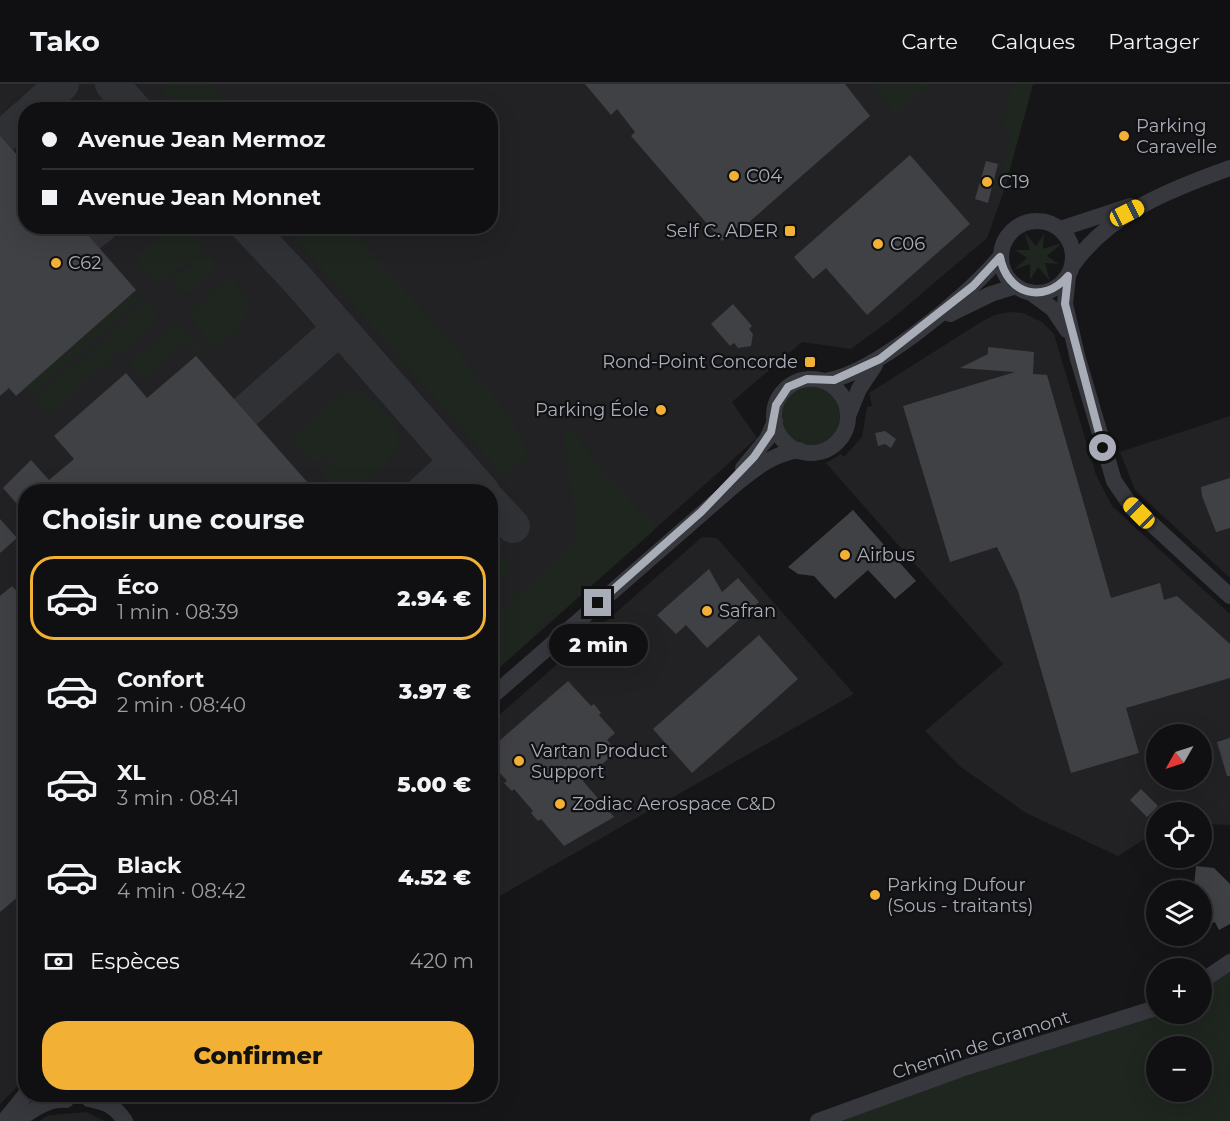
<!DOCTYPE html>
<html lang="fr">
<head>
<meta charset="utf-8">
<style>
  :root { --surface:#101012; --page:#1e1e20; --text:#f1f3f6; --muted:#9c9d9f; --line:#303032; --accent:#f2b134 }
  body { margin:0; font-family:Montserrat,sans-serif; background:var(--page); color:var(--text); height:100vh; display:flex; flex-direction:column; font-size:22px; white-space:nowrap }
  * { box-sizing:border-box; margin:0 }
  p { font-size:20px; color:var(--muted) }
  .icon { flex:none; width:33px; height:33px; fill:none; stroke:currentColor; stroke-width:2; stroke-linecap:round; stroke-linejoin:round }
  .map { position:relative; flex:1; overflow:hidden }
  .panel { position:absolute; left:18px; top:400px; width:480px; height:618px; display:flex; flex-direction:column; background:var(--surface); border-radius:24px; box-shadow:0 6px 24px #0002,0 0 0 2px var(--line) }
  .panel>* { flex:none }
  .top-card { position:absolute; left:18px; top:18px; width:480px; height:132px; border-radius:24px; box-shadow:0 6px 24px #0002,0 0 0 2px var(--line); display:grid; align-content:center; height:132px; padding:0 24px; background:var(--surface) }
  .needle { width:39px; rotate:231deg }
  .controls { position:absolute; left:1146px; top:640px; display:grid; gap:12px }
  .controls a { display:grid; place-items:center; width:66px; height:66px; border-radius:50%; background:var(--surface); box-shadow:0 6px 24px #0002,0 0 0 2px var(--line); font-size:30px }
  .end { position:absolute; width:27px; height:27px; margin:-14px; border:8px solid #a8adb8; background:#111; box-shadow:0 0 0 3px #111 }
  .from { border-radius:50% }
  .bubble { position:absolute; height:42px; border-radius:21px; background:var(--surface); box-shadow:0 6px 24px #0002,0 0 0 2px var(--line); font-size:20px; font-weight:800; line-height:42px; text-align:center }
  .car { position:absolute; width:18px; height:36px; margin:-18px -9px; border-radius:8px; box-shadow:0 0 4px 2px #0007; background:linear-gradient(#f5c518 24%,#345 0 40%,#f5c518 0 76%,#345 0 86%,#f5c518 0) }
  .top-card b { display:flex; align-items:center; gap:21px; height:57px; font-size:22px }
  .top-card b+b { border-top:2px solid var(--line) }
  .top-card i { width:15px; height:15px; background:var(--text) }
  ul { padding:0; list-style:none }
  li { display:flex; align-items:center; gap:18px; height:84px; margin:0 12px 9px; padding:0 12px; border:3px solid transparent; border-radius:24px }
  li div { flex:1 }
  li b { display:block; font-size:22px }
  li em { font-style:normal; font-weight:800 }
  li.active { border-color:var(--accent) }
  li>.icon { width:54px; height:54px; stroke-width:1.5 }
  h2 { padding:0 24px; font-size:27px; line-height:72px }
  .pay { display:flex; align-items:center; gap:15px; height:66px; padding:0 24px; font-size:22px }
  .pay p { margin-inline-start:auto }
  .action { display:flex; gap:12px; margin-top:auto; padding:12px 24px }
  .action a { flex:1; height:69px; border-radius:24px; background:var(--accent); color:#111; font-size:24px; font-weight:800; line-height:69px; text-align:center }
  header { display:flex; align-items:center; gap:36px; box-sizing:border-box; height:84px; padding:0 30px; background:var(--surface); border-bottom:2px solid var(--line) }
  header strong { font-size:28px }
  nav { display:flex; gap:33px; margin-inline-start:auto; font-size:21px }
  .map>svg:first-child { display:block }
  .built { fill:#222225; fill-rule:evenodd }
  .green { fill:#1e261f; fill-rule:evenodd }
  .lines { fill:none; stroke-linecap:round; stroke-linejoin:round }
  .taxiway { stroke:#303135; stroke-width:34 }
  .building { fill:#404145 }
  .minor { stroke:#37383d; stroke-width:16 }
  .route { stroke:#a8adb8; stroke-width:8 }
  .poi-dot { fill:#f2b134; stroke:#111113; stroke-width:2 }
  .labels { text-anchor:middle; dominant-baseline:central; stroke-width:4.5; stroke-linejoin:round; paint-order:stroke }
  .poi-label { font-size:18px; fill:#a8adb8; stroke:#111113; text-anchor:start }
  .street-label { font-size:18px; fill:#a8adb8; stroke:#111113 }
</style>
</head>
<body>
<header>
<strong>Tako</strong>
<nav><a>Carte</a><a>Calques</a><a>Partager</a></nav>
</header>
<div class="map">
<svg width="1230" height="1037" viewBox="0 0 1230 1037">
  <rect width="100%" height="100%" fill="#161618"/>
  <g class="built">
    <path d="M0,0H1033L1004,107L987,154L893,234L851,265L802,258L732,318L757,354L491,591L490,408H26V982L23,992L16,1004L0,1020ZM26,26H490V142H26Z"/>
    <path d="M1010,228L1023,229L1042,238L1054,250L1096,391L1112,422L1230,530V741L1202,740V729H1156V748L1118,772L1026,729L961,683L925,647L1003,580L826,379L841,370L844,373L862,353L867,323L872,322L869,309L981,238L995,231ZM1156,651H1202V696H1156Z"/>
    <path d="M1230,332V494L1135,406L1120,368Z"/>
    <path d="M702,453L717,454L854,610L491,817L490,639Z"/>
    <path d="M87,1028L104,1037H39L49,1031Z"/>
  </g>
  <g class="green">
    <path d="M167,0H207L229,25H180L161,5Z"/>
    <path d="M872,0H931L895,30Z"/>
    <path d="M1013,0H1033L1004,107L992,103L995,92L1002,94L1005,84L1002,83L1011,51L1003,42Z"/>
    <path d="M178,142L189,146L206,166L158,200L135,172L167,146Z"/>
    <path d="M285,143H349L451,258L511,334L529,373L502,391Z"/>
    <path d="M1024,148L1036,162L1044,150L1043,165L1062,159L1047,172L1059,180L1045,179L1050,197L1038,183L1030,196V180L1013,186L1027,174L1015,166H1030Z"/>
    <path d="M208,168L214,176L215,186L186,211L173,195Z"/>
    <path d="M225,195L233,196L249,220L242,242L216,264L188,232Z"/>
    <path d="M136,206L143,213L33,310L26,303Z"/>
    <path d="M148,216L157,236L50,330L37,314Z"/>
    <path d="M178,238L208,271L204,274L188,257L143,294L130,279Z"/>
    <circle cx="811" cy="332" r="29"/>
    <path d="M358,307C371,312 379,319 388,330C416,367 378,385 352,408H338L322,389L333,380L325,371L314,380L291,354C311,337 332,311 358,307Z"/>
    <path d="M569,345L639,427L653,434V447L491,591V534L568,466L574,455L577,440L562,346L564,349Z"/>
    <path d="M491,460L503,471L512,485L491,504Z"/>
    <path d="M1230,886V1037H827L1156,930H1202V903ZM1156,963H1202V1008H1156Z"/>
  </g>
  <g class="lines">
    <g class="taxiway">
      <path d="M112,0L135,26"/>
      <path d="M33,26L62,0"/>
      <path d="M1,54L26,32"/>
      <path d="M247,142L296,194L483,408"/>
      <path d="M88,152L101,142"/>
      <path d="M245,328L340,244"/>
      <path d="M423,408L456,378"/>
      <path d="M490,417L513,442"/>
    </g>
  </g>
  <g class="building">
    <path d="M585,0H845L870,32L747,140L745,138L722,157L631,52L635,48L617,25L611,31Z"/>
    <path d="M0,52L26,81V142H80L136,206L16,312L9,304L0,312Z"/>
    <path d="M910,71L970,140L867,231L826,184L813,195L794,173Z"/>
    <path d="M986,77L998,80L988,119L975,115Z"/>
    <path d="M733,220L752,242L749,245L753,250L751,262L738,264L734,259L730,262L711,240Z"/>
    <path d="M988,263L1034,268L1033,290L1047,291L1111,514L1160,499L1164,516L1177,512L1230,560V594L1126,624L1139,669L1071,689L1018,507L997,463L950,478L903,322L1015,288L960,284L988,270Z"/>
    <path d="M196,272L316,408H26V430L3,404L31,376L49,396L74,375L54,352L126,289L147,314Z"/>
    <path d="M885,347L896,355L891,364L885,360L878,362L875,349Z"/>
    <path d="M1230,394V444L1216,448L1202,412L1201,403Z"/>
    <path d="M853,426L916,497L895,515L868,486L835,515L814,492L798,490L788,483Z"/>
    <path d="M0,435L17,454L0,469Z"/>
    <path d="M709,485L722,508L738,494L759,518L707,564L686,541L676,550L657,531Z"/>
    <path d="M12,502L26,517V806L0,828V512Z"/>
    <path d="M759,551L798,595L692,689L653,645Z"/>
    <path d="M568,597L591,622L594,620L601,629L599,631L615,649L607,656L617,667L583,697L614,733L564,762L541,735L538,737L531,729L533,727L514,705L512,707L504,699L507,697L490,678V665Z"/>
    <path d="M1230,654V692H1227L1217,658Z"/>
    <path d="M1141,705L1158,722L1147,733L1130,716Z"/>
    <path d="M1196,782L1214,784L1230,800V840L1219,846L1215,838L1206,842L1202,834V807H1197L1194,802Z"/>
  </g>
  <g class="lines">
    <g class="minor">
      <circle cx="1037" cy="173" r="36"/>
      <path d="M1060,145L1130,122"/>
      <path d="M1072,182C1109,129 1171,105 1230,84"/>
      <path d="M1068,192L1065,220L1078,275L1114,397L1129,419L1230,512"/>
      <path d="M1030,208L1053,225L1067,246"/>
      <path d="M950,230L991,210L1016,202"/>
      <circle cx="811" cy="332" r="37"/>
      <path d="M825,297C873,291 969,211 1000,173"/>
      <path d="M848,332L859,305L875,281"/>
      <path d="M743,384L767,355L775,337"/>
      <path d="M490,614L737,399C757,383 773,370 799,366"/>
      <path d="M1202,897L1230,878"/>
      <path d="M89,1015C107,1019 114,1021 125,1037"/>
      <path d="M4,1037L26,1010"/>
      <path d="M16,1037C31,1028 47,1014 66,1016"/>
      <path d="M818,1037L967,983L1156,924"/>
    </g>
  </g>
  <g class="lines">
    <path class="route" d="M598,519L701,428L754,373L771,348L776,321L788,303L807,295L834,296L880,275L973,202L1000,173C1007,210 1043,221 1068,192L1065,220L1103,364"/>
  </g>
  <g class="poi-dot">
    <circle cx="1124" cy="52" r="6"/>
    <circle cx="734" cy="92" r="6"/>
    <circle cx="987" cy="98" r="6"/>
    <rect x="784" y="141" width="12" height="12" rx="3"/>
    <circle cx="878" cy="160" r="6"/>
    <circle cx="56" cy="179" r="6"/>
    <rect x="804" y="272" width="12" height="12" rx="3"/>
    <circle cx="661" cy="326" r="6"/>
    <circle cx="845" cy="471" r="6"/>
    <circle cx="707" cy="527" r="6"/>
    <circle cx="519" cy="677" r="6"/>
    <circle cx="560" cy="720" r="6"/>
    <circle cx="875" cy="811" r="6"/>
  </g>
  <g class="labels">
    <g class="poi-label">
      <text x="1136" y="42">Parking<tspan x="1136" dy="21">Caravelle</tspan></text>
      <text x="746" y="92">C04</text>
      <text x="999" y="98">C19</text>
      <text x="778" y="147" text-anchor="end">Self C. ADER</text>
      <text x="890" y="160">C06</text>
      <text x="68" y="179">C62</text>
      <text x="798" y="278" text-anchor="end">Rond-Point Concorde</text>
      <text x="649" y="326" text-anchor="end">Parking Éole</text>
      <text x="857" y="471">Airbus</text>
      <text x="719" y="527">Safran</text>
      <text x="531" y="667">Vartan Product<tspan x="531" dy="21">Support</tspan></text>
      <text x="572" y="720">Zodiac Aerospace C&amp;D</text>
      <text x="887" y="801">Parking Dufour<tspan x="887" dy="21">(Sous - traitants)</tspan></text>
    </g>
    <g class="street-label">
      <text transform="translate(981 961) rotate(-18)">Chemin de Gramont</text>
    </g>
  </g>
</svg>
<div class="controls">
<a><svg class="needle" viewBox="-14 -14 28 28"><path d="M0-13l5 13h-10z" fill="#e53935"/><path d="M0 13l5-13h-10z" fill="#9c9d9f"/></svg></a>
<a><svg class="icon" aria-label="locate" viewBox="0 0 24 24"><circle cx="12" cy="12" r="6"/><path d="M12 2v4M12 18v4M2 12h4M18 12h4"/></svg></a>
<a><svg class="icon" aria-label="layers" viewBox="0 0 24 24"><path d="M12 4l9 5-9 5-9-5zM3 14l9 5 9-5"/></svg></a>
<a>+</a>
<a>−</a>
</div>
<i class="end from" style="left:1103px;top:364px"></i>
<i class="end" style="left:598px;top:519px"></i>
<div class="bubble" style="left:549px;top:540px;width:99px">2 min</div>
<i class="car" style="left:1127px;top:129px;rotate:63deg"></i>
<i class="car" style="left:1139px;top:429px;rotate:315deg"></i>
<div class="top-card">
<b><i class="from"></i>Avenue Jean Mermoz</b>
<b><i></i>Avenue Jean Monnet</b>
</div>
<section class="panel">
<h2>Choisir une course</h2>
<ul>
<li class="active"><svg class="icon" aria-label="car" viewBox="0 0 24 24"><path d="M5 17H2v-5l4-1 3-4h7l3 4 3 1v5h-3M9 17h6M6 11h13"/><circle cx="7" cy="17" r="2"/><circle cx="17" cy="17" r="2"/></svg><div><b>Éco</b><p>1 min · 08:39</p></div><em>2.94 €</em></li>
<li><svg class="icon" aria-label="car" viewBox="0 0 24 24"><path d="M5 17H2v-5l4-1 3-4h7l3 4 3 1v5h-3M9 17h6M6 11h13"/><circle cx="7" cy="17" r="2"/><circle cx="17" cy="17" r="2"/></svg><div><b>Confort</b><p>2 min · 08:40</p></div><em>3.97 €</em></li>
<li><svg class="icon" aria-label="car" viewBox="0 0 24 24"><path d="M5 17H2v-5l4-1 3-4h7l3 4 3 1v5h-3M9 17h6M6 11h13"/><circle cx="7" cy="17" r="2"/><circle cx="17" cy="17" r="2"/></svg><div><b>XL</b><p>3 min · 08:41</p></div><em>5.00 €</em></li>
<li><svg class="icon" aria-label="car" viewBox="0 0 24 24"><path d="M5 17H2v-5l4-1 3-4h7l3 4 3 1v5h-3M9 17h6M6 11h13"/><circle cx="7" cy="17" r="2"/><circle cx="17" cy="17" r="2"/></svg><div><b>Black</b><p>4 min · 08:42</p></div><em>4.52 €</em></li>
</ul>
<div class="pay"><svg class="icon" aria-label="cash" viewBox="0 0 24 24"><path d="M3 7h18v10H3z"/><circle cx="12" cy="12" r="2"/></svg>Espèces<p>420 m</p></div>
<div class="action"><a>Confirmer</a></div>
</section>
</div>
</body>
</html>
